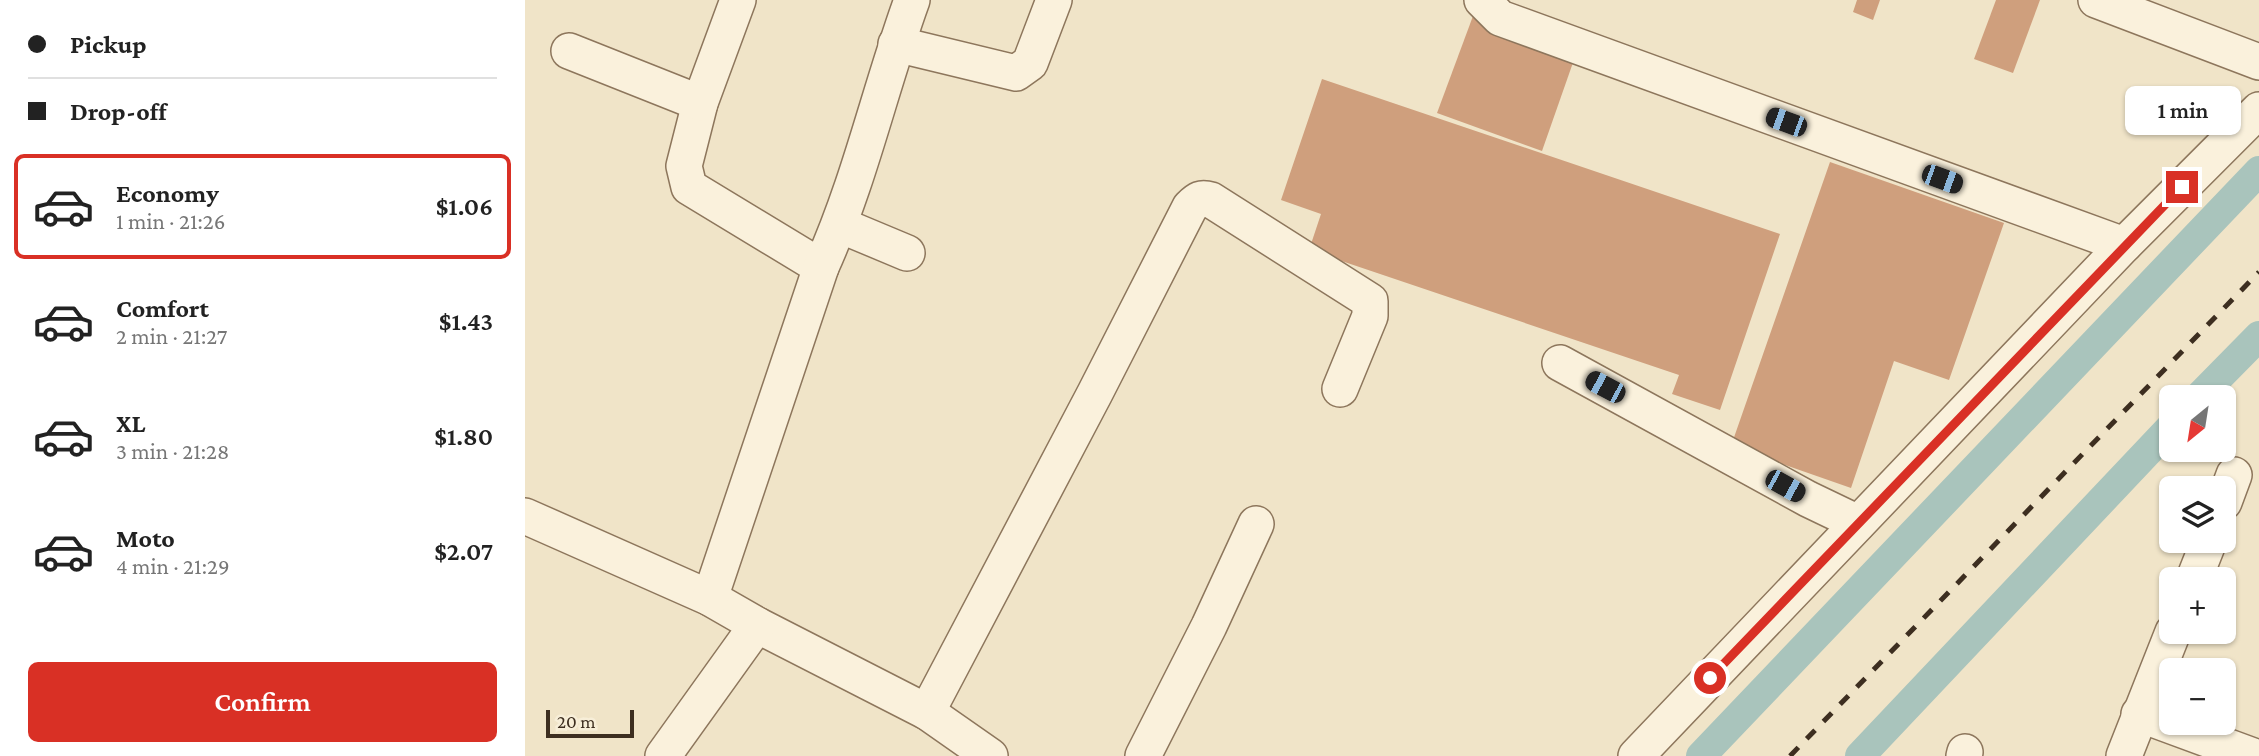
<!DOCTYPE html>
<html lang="en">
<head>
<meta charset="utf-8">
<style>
  :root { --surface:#fff; --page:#f2f2f2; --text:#222; --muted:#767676; --line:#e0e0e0; --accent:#d93025 }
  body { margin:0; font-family:"Crimson Pro",serif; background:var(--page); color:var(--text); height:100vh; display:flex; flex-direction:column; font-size:26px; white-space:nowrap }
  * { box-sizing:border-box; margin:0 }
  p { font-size:23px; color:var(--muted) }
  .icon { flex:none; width:38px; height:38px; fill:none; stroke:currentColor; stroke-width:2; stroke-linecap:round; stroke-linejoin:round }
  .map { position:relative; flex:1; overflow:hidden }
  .details { display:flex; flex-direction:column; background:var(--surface); width:525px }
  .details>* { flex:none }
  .banner { display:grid; align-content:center; height:154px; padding:0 28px; background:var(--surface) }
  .needle { width:46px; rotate:210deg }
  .buttons { position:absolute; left:1634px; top:385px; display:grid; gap:14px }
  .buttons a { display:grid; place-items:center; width:77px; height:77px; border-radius:10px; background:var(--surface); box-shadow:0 2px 5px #0004; font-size:35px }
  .scale { position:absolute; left:21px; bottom:18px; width:88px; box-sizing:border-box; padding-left:7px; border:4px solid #3d2e20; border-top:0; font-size:19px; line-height:24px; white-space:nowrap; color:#3d2e20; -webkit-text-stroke:5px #f7eed8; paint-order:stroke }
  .end { position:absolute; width:32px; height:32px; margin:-16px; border:9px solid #d93025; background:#fff; box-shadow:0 0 0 4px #fff }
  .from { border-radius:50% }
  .bubble { position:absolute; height:49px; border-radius:10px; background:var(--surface); box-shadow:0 2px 5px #0004; font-size:23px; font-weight:600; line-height:49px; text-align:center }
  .car { position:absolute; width:21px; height:42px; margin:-21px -10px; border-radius:9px; box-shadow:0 0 5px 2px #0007; background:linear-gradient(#222 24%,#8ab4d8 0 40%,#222 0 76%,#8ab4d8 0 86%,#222 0) }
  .banner b { display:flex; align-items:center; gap:24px; height:66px; font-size:26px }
  .banner b+b { border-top:2px solid var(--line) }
  .banner i { width:18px; height:18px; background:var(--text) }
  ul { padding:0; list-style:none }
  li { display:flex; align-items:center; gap:21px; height:105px; margin:0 14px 10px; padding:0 14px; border:4px solid transparent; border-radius:10px }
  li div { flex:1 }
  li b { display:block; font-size:26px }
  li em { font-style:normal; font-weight:600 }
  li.on { border-color:var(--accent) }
  li>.icon { width:63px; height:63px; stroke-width:1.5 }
  .cta { display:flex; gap:14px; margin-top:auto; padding:14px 28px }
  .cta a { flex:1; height:80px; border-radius:10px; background:var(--accent); color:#fff; font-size:28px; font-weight:600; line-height:80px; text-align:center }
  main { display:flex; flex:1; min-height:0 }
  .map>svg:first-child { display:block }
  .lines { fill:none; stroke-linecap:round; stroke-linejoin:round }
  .canal { stroke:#a9c4bc; stroke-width:30 }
  .building { fill:#cf9f7d }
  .minor-casing { stroke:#8d765c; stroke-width:38 }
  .minor { stroke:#faf1dc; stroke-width:35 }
  .rail { stroke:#3d2e20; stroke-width:5; stroke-dasharray:12 12; stroke-linecap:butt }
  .route { stroke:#d93025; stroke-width:9 }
</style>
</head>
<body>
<main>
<section class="details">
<div class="banner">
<b><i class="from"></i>Pickup</b>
<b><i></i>Drop-off</b>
</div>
<ul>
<li class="on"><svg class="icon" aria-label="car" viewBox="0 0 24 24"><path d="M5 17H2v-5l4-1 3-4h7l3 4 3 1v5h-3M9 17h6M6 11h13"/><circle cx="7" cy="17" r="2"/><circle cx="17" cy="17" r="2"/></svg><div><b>Economy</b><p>1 min · 21:26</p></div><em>$1.06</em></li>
<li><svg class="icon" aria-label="car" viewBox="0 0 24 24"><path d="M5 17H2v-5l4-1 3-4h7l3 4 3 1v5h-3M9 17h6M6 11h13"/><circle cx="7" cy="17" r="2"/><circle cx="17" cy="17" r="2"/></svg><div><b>Comfort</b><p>2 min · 21:27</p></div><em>$1.43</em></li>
<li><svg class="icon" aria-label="car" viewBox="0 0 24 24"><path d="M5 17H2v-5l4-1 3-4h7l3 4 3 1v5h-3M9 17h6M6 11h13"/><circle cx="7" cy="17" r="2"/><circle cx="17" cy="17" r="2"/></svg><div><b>XL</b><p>3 min · 21:28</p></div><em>$1.80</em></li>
<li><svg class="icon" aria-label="car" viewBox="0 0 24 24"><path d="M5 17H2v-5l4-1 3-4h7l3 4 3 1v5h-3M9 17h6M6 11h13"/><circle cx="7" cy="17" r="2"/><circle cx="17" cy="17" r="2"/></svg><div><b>Moto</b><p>4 min · 21:29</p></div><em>$2.07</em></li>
</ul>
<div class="cta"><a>Confirm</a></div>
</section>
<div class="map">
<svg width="1734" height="756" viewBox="0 0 1734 756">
  <rect width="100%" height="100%" fill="#f0e4c8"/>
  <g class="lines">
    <g class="canal">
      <path d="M1674,397L1734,336"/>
      <path d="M1176,756L1734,171"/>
      <path d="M1335,756L1647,426"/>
    </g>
  </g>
  <g class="building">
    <path d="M1332,0H1355L1348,20L1328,12Z"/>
    <path d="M1471,0H1515L1488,73L1449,59Z"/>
    <path d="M948,16L1051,54L1017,151L912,113Z"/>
    <path d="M797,79L1255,234L1195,410L1147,394L1154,375L784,250L796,214L756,200Z"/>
    <path d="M1305,162L1479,223L1424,380L1369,361L1326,488L1206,446Z"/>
  </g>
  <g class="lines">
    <defs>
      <g id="minor">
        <path d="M213,0L175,103L159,166L164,187L296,267"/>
        <path d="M957,0L975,18L1599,245"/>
        <path d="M1571,0L1734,62"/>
        <path d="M371,44L491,73L505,63L529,0"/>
        <path d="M44,51L175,103"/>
        <path d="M315,225L382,253"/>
        <path d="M1035,363L1283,499L1333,523"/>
        <path d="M1699,502L1709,475"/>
        <path d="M0,516L185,598L232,625L402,712L465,756"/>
        <path d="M1669,579L1684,541"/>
        <path d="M185,598L296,267C335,181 355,88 387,0"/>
        <path d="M402,712L570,393L665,207C673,199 676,197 686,200L845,301V316L815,389"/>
        <path d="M1614,714L1728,756"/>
        <path d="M138,756L232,625"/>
        <path d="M618,756L684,626L731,524"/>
        <path d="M1111,756L1599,245L1734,110"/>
        <path d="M1439,756L1440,752"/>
        <path d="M1599,756L1648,632"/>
      </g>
    </defs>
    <use href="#minor" class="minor-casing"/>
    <use href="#minor" class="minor"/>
    <path class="rail" d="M1265,756L1734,272"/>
  </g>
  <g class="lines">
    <path class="route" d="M1185,678L1657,187"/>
  </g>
</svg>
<div class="buttons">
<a><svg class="needle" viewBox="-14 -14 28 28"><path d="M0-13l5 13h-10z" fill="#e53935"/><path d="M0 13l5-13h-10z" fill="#767676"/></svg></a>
<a><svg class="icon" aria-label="layers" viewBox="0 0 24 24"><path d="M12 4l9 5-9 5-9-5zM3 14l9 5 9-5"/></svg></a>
<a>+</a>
<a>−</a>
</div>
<div class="scale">20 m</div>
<i class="end from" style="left:1185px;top:678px"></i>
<i class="end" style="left:1657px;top:187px"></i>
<div class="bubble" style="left:1600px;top:86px;width:116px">1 min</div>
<i class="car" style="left:1261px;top:122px;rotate:290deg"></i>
<i class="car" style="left:1417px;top:179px;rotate:110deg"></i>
<i class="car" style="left:1080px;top:387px;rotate:298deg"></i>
<i class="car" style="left:1260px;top:486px;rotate:119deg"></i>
</div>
</main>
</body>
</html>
